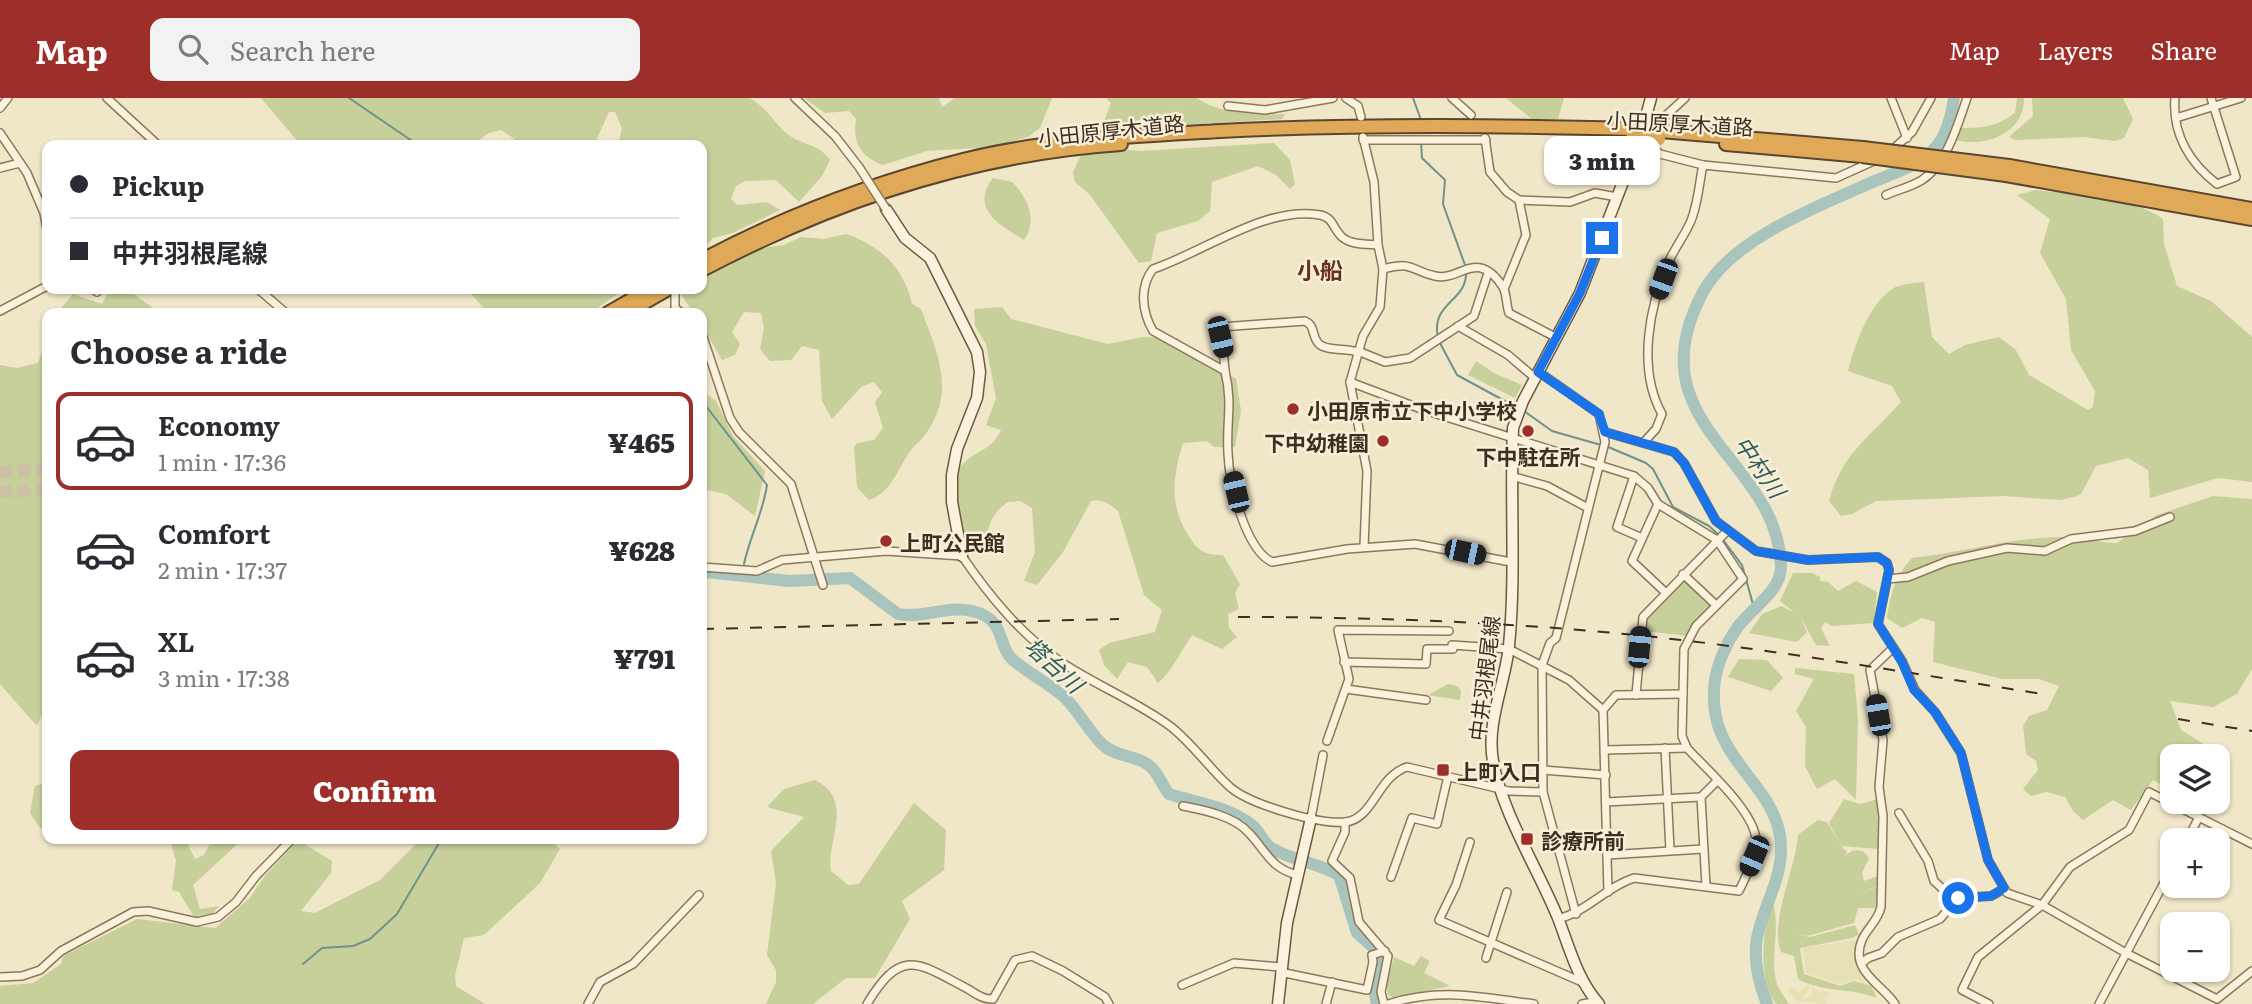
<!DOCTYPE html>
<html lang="en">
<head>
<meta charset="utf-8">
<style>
  :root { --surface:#fff; --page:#f2f2f3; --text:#2b2b33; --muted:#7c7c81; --line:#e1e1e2; --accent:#9e2e2a }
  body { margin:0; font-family:Literata,"Noto Sans JP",serif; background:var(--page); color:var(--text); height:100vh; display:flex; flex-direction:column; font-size:26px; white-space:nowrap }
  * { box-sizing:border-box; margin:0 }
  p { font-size:23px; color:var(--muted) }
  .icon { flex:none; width:38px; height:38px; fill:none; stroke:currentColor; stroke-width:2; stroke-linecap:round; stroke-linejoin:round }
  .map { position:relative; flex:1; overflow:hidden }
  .drawer { position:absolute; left:42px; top:210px; width:665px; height:536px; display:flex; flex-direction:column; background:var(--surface); border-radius:14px; box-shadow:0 2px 5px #0004 }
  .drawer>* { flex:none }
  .hud { position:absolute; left:42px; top:42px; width:665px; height:154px; border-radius:14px; box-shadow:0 2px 5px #0004; display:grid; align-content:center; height:154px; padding:0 28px; background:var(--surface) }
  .buttons { position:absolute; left:2160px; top:646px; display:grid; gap:14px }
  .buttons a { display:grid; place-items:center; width:70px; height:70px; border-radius:14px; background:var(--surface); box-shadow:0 2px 5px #0004; font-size:35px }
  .end { position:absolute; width:32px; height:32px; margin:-16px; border:9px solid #1a73e8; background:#fff; box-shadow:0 0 0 4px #fff }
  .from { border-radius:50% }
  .bubble { position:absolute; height:49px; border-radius:14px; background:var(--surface); box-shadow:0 2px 5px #0004; font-size:23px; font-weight:800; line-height:49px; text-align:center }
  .car { position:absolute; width:21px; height:42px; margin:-21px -10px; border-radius:9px; box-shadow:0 0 5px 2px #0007; background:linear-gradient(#222 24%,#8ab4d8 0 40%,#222 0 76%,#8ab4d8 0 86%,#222 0) }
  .hud b { display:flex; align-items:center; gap:24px; height:66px; font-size:26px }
  .hud b+b { border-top:2px solid var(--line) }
  .hud i { width:18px; height:18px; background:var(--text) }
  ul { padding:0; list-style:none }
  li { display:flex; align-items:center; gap:21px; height:98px; margin:0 14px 10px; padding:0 14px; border:4px solid transparent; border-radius:14px }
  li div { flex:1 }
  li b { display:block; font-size:26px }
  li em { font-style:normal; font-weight:800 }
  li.on { border-color:var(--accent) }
  li>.icon { width:63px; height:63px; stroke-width:1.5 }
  h2 { padding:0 28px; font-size:32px; line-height:84px }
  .action { display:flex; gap:14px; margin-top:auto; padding:14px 28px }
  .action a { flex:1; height:80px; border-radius:14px; background:var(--accent); color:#fff; font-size:28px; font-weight:800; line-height:80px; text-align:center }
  header { display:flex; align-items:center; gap:42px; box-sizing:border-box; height:98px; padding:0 35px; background:var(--accent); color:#fff }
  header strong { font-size:33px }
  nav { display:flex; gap:38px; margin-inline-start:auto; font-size:24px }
  .search { width:490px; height:63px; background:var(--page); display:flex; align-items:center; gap:18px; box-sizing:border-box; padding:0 24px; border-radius:14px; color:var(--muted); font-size:26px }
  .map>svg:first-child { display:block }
  .farmland { fill:#e6e0b5 }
  .green { fill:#c7cf9b }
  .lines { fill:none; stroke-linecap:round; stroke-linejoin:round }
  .stream { stroke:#6f938b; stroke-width:2 }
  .river { stroke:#a9c4bd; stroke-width:12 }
  .highway-tunnel { stroke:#ccc1a6; stroke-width:12; stroke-dasharray:12 6; stroke-linecap:butt }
  .street-casing { stroke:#8d785c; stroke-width:10 }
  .secondary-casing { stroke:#6f593f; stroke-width:13 }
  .highway-casing { stroke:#5b4630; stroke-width:16 }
  .street { stroke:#faf2dc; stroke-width:7 }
  .secondary { stroke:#faf2dc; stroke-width:10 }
  .highway { stroke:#e0a958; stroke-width:12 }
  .rail { stroke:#3d2f20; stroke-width:2; stroke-dasharray:12 12; stroke-linecap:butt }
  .street-bridge-casing { stroke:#8d785c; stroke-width:10; stroke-linecap:butt }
  .highway-bridge-casing { stroke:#5b4630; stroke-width:16; stroke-linecap:butt }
  .street-bridge { stroke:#faf2dc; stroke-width:7 }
  .highway-bridge { stroke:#e0a958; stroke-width:12 }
  .route { stroke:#1a73e8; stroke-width:9 }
  .poi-dot { fill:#9e2e2a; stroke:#f7efd8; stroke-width:2.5 }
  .labels { text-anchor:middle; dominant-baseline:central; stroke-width:5; stroke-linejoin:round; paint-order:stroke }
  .street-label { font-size:21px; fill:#3d2f20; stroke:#f7efd8 }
  .poi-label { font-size:21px; font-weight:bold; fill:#3d2f20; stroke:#f7efd8; text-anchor:start }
  .neighbourhood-label { font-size:23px; font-weight:bold; fill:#6b311e; stroke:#f7efd8 }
  .water-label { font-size:23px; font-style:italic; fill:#2f5d5c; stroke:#f7efd8 }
</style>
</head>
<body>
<header>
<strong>Map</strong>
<div class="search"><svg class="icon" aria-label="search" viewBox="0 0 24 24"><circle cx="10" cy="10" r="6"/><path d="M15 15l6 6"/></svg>Search here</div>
<nav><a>Map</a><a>Layers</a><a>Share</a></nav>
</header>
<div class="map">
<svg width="2252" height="906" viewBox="0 0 2252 906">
  <rect width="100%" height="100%" fill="#f0e6c8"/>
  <g class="farmland">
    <path d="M1859,842L1866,887L1856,881L1840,886L1806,875L1803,850Z"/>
    <path d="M1790,888L1800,894L1807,888L1810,889L1802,902L1812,897V890L1817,891V894L1824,892L1829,895L1828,899H1824L1826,906L1797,903L1788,893Z"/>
  </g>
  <g class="green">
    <path d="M261,0H750C768,11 772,23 786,35C800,47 819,45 830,62L822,78L799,104L776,82L745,83L736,88L731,101L737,107L767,104L780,112L733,135L713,140L702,152V47H618L622,30L615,14H609L594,47H523L501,32L489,35L471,47H301Z"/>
    <path d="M804,0H939L942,9L955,0H1052L1040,30L1028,39L991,49L927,53L883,67C861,59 852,44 856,21L849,13L825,15Z"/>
    <path d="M1106,0H1197C1219,17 1258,15 1285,16L1282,21L1105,32L1104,24L1111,5Z"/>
    <path d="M1506,0H1564L1558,21L1533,22Z"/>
    <path d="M2017,0H2024C2025,35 1985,50 1955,42L1960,30C1982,30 1996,29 2015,15Z"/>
    <path d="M2032,0H2123L2133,21L2124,40L2115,43L2084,39L2015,42L2009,39L2033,18Z"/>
    <path d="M1274,45L1290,62L1295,86L1290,91L1276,77L1258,68L1212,84L1210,113L1198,123L1157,135L1151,163L1139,165L1090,97L1075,84L1073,74L1080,59L1089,53L1118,51L1142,53Z"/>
    <path d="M993,80L1012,84C1028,100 1038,122 1024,142C1001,128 969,111 993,80Z"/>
    <path d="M2035,92C2078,97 2126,96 2163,121L2164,146L2177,188L2211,203L2252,239V384L2218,380L2150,400L2148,372L2128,360L2096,368L2081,396L2074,399L2060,402L2004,398L1876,403L1852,416L1841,418L1829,403C1842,355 1870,339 1901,304L1892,288L1848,273C1855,246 1868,208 1892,191C1899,186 1915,185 1924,184L1932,239L1949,256L1965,247L1999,239L2016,252L2029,277L2088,312L2093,309L2095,293L2071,252L2066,201L2040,155L2050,121L2017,97Z"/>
    <path d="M846,136C881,148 904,170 912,206L921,211C937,254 956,292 927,334C921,343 912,349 907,358C896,375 890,395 869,402L857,389L854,349L857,345L874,342L883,330L875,304L882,294L874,284L861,289L832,321L822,303L819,252L802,248L791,262L770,263L760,251L764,230L761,215L744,214L732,234L740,246L735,257L722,262L702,227V215H694L681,197L686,191H702V181L762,150L784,147L801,139L824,141Z"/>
    <path d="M110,191H127L160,215H57L73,196L102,206Z"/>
    <path d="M467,191H625L590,215H488Z"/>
    <path d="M1002,209L1011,221L1108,246L1143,239L1177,240L1236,281L1241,313L1235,349H1214L1207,343L1183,345C1173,378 1169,407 1188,437C1198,453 1204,457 1223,457L1240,486L1235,495L1239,511L1228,516L1229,530L1237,539L1222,551L1192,537C1181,553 1172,573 1158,585L1147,569L1128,564L1117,581L1104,567L1099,552L1109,545L1155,534L1162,512L1144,497L1118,413C1109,405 1102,401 1091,403L1063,454L1037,487L1024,483L1035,454L1032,410L1020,403L1008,404C995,412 986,428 987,443L968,453C962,429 943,384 965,364C980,350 991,353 1001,332L986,327L996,300L986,246L975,228L974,211Z"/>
    <path d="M47,237V605L37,628L0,586V267L17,270L38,265Z"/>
    <path d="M1476,263L1494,275L1522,287L1515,300L1468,277Z"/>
    <path d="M702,293L716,303L733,338L765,373L755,418L726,396L702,391Z"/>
    <path d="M2213,398L2252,401V571L2237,596L2213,609L2170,603L2181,632L2207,648L2209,658H2172V692L2153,682L2131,712L2113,702L2083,722L2073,713L2065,699L2046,694L2031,698L2023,691L2038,672L2036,663L2026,656L2023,628L2029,618L2047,612L2059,588L2039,581H2002L1933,564L1935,524L1922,520L1902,530L1887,520C1891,495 1895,479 1912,460C1962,455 2012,439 2063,439C2080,439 2099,445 2117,445L2157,417Z"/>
    <path d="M1793,475H1812L1820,479V483L1828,484L1838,493L1856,483L1877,494L1874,525L1832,528L1825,524L1821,530L1830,548L1816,547L1800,518L1807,534L1797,544L1749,535L1762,516L1781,508L1794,514L1780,503Z"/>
    <path d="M1684,481L1711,507L1688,538L1644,533L1648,519Z"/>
    <path d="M1739,561L1767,562L1783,580L1771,593L1728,579Z"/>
    <path d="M1795,570L1854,576L1858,621L1856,702L1835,681L1817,691L1805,668L1806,629L1796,613L1814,581L1795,576Z"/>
    <path d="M1448,586L1457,588L1461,593L1460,602L1428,597Z"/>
    <path d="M815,682C855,703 827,739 831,773L848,787L859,786L914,705L946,732L944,772L902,803L910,821L875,880H846L813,906H766L776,884V872L767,857L776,785L771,753L804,719L767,709L784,691Z"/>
    <path d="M41,686L47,690V731L40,730L30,715L35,688Z"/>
    <path d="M1844,701L1860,706L1878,701L1881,745L1878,751L1841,748L1847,754L1844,759C1851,753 1853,751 1863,753L1869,760L1862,775L1864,783L1878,778L1880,786L1857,799L1880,787V810H1858L1854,825L1807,838L1793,836L1810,839L1855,827L1859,836L1852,840L1800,850L1804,876L1840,888L1854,883L1871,888L1877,900C1848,889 1824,895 1798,881L1794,858L1781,854C1769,824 1796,770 1798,737L1818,722L1827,724L1840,746L1829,725Z"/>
    <path d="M169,740H191L188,747L195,761L204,757L213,740H244L193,787L200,811L219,808L210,819H194L179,794L172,792L176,762Z"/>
    <path d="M422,740H549L560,751L540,785L484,837L464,840L455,877L456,888L485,906H0V888L33,885L61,866L63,858L137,821L215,830L249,801L265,778L298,742L332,763L331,775L301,813L315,815L380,782Z"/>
    <path d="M1773,805C1781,831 1769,860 1777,886C1780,893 1785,900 1789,906H1777C1757,888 1762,828 1773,805Z"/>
    <path d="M1421,858L1430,863L1424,875L1450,888L1394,900L1388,897L1387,886L1394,859L1414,868Z"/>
  </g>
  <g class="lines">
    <g class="stream">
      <path d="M349,0L418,47"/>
      <path d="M1413,0L1421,22"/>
      <path d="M1421,44L1422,60L1445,82L1443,106L1465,167"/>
      <path d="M647,210L650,215"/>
      <path d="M1438,240C1430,204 1468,204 1466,173"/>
      <path d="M1440,245L1457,277L1516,309"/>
      <path d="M702,303L767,387C763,415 750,438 744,466"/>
      <path d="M1524,313L1552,333L1601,347"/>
      <path d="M1606,348L1646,365L1653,371L1673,409L1709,428L1720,438"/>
      <path d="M1724,443L1742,467L1754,510"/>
      <path d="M303,866L322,850L353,848L370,841L397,816L442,740"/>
    </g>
    <g class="river">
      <path d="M702,477L707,474L789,483L850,480L898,516C922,521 947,507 972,513C1006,521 997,545 1011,560C1024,573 1051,586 1066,601C1080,615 1089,634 1103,647C1116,659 1134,657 1147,666C1158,673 1161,686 1169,696C1198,705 1227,708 1252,727C1260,733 1263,746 1273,751C1294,763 1318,765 1339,777L1357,835L1374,850L1380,861L1374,892L1377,906"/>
      <path d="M1767,906C1759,886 1753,862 1757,840C1764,804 1786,777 1780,738C1771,680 1704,659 1715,582C1718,564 1727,544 1737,530C1750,511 1782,493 1781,468C1778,359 1632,327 1703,194C1732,140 1821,107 1875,83C1895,75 1919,67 1934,51C1946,40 1952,16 1954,0"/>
    </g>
    <g class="highway-tunnel">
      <path d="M0,374L47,371"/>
      <path d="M0,394L47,392"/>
    </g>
    <defs>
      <g id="street">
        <path d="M107,0L158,47"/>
        <path d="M795,0L835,38L859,69"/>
        <path d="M1346,0L1358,8L1361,19"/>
        <path d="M1452,0L1471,17"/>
        <path d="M1891,0L1907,40"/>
        <path d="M2175,0C2172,36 2190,65 2217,86L2236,79L2211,0"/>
        <path d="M1228,8L1265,12L1333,0"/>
        <path d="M0,10L8,0"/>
        <path d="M2176,20L2241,0"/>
        <path d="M1644,29L1660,23L1685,0"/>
        <path d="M0,35L27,75L44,115L47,131"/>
        <path d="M1363,39L1374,84L1378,147L1383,171L1380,209L1363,238L1350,284L1367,373L1364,449"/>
        <path d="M1485,40L1490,74L1507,94L1519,102L1570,104L1595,95L1617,99"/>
        <path d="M1641,41L1660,56L1703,67L1836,80L1876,62"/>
        <path d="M1363,42H1486"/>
        <path d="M1892,52L1912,34L1931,0"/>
        <path d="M0,70L20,65"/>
        <path d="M1886,97C1897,92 1911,89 1922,82C1947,66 1958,26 1967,0"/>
        <path d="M1383,171C1416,163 1408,172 1435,178C1460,184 1477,149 1503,189C1507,196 1506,207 1509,215L1557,240"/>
        <path d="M93,191L97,194"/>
        <path d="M258,191L286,215"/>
        <path d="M675,191V210L682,215"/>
        <path d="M1504,191L1526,137L1519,102"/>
        <path d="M0,213L47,188"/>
        <path d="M1458,228L1508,257L1535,280"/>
        <path d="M702,236L730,320L739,334L791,386L823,487"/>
        <path d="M1358,253L1385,264L1410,260L1474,218L1488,175"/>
        <path d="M1358,254C1348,250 1326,253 1319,246C1311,238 1316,228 1305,223L1221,229L1225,273L1153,233C1142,214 1139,189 1153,171C1202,155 1266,107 1320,117C1333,119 1333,131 1342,139C1351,147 1367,146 1378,147"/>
        <path d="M1225,273C1233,308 1226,322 1228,355C1229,384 1245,451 1272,464L1347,451L1415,446L1511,464"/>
        <path d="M1539,274L1599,316L1605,344L1556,540L1550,545L1542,567L1543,694L1576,816"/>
        <path d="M1350,284L1424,312L1634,378L1648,390L1658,406L1717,442L1743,481L1696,528L1684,551L1682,638L1687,650C1706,671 1759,717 1756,746C1755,762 1746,778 1739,793L1634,780C1606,789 1588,813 1558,821"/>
        <path d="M1605,334L1674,354L1684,365L1716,423L1756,453L1808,462L1878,459L1887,465L1889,472L1878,526L1902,563L1915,592L1935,614L1961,655L1988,762L2007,795L2042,807L2126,855L2217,901L2252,873"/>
        <path d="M1645,343L1656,331L1662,316C1637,271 1649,208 1669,163C1675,150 1684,138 1690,125C1698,108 1699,85 1703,67"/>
        <path d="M1511,378L1547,388L1588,410"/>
        <path d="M1634,378L1617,429L1642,440"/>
        <path d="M1658,406L1632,463L1665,494"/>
        <path d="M702,469L757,473L782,462L886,453L962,458C990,499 1022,538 1064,566C1098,588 1137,604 1170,628C1192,645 1209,670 1230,689C1249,706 1319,727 1346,724C1374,720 1377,679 1407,669L1509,693L1543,694"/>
        <path d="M1683,476L1716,507"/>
        <path d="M1887,481L1908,479L1948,463L2007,450L2045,453L2071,441L2135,433L2170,419"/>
        <path d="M1452,547L1509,551L1569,582L1603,612"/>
        <path d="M1893,550L1870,572L1883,642L1879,689L1883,718L1881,809C1878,823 1867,830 1862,842C1849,873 1882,886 1895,906"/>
        <path d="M1344,564L1426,566L1427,551H1453"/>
        <path d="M1346,591L1426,602"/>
        <path d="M1636,597L1643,519L1727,433"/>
        <path d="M1327,643L1349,581L1338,532L1449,533"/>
        <path d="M1665,650L1670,752"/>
        <path d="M1605,652L1687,650"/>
        <path d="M1543,672L1606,677"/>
        <path d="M1606,704L1701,699"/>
        <path d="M1183,708C1204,712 1234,718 1249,735C1267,754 1271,771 1298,777"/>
        <path d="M1899,715L1928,763L1934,783L1946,794L1949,807"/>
        <path d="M1311,720L1323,657"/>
        <path d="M1345,724V734L1332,763L1350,780L1359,824L1388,858L1381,894L1384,906"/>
        <path d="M2187,742L2199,719"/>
        <path d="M1470,744L1456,787L1439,822L1582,884"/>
        <path d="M1607,757L1703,751"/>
        <path d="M1391,779L1412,720L1437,726L1448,678"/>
        <path d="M1706,788L1701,699L1717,683"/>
        <path d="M1608,794L1603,612L1616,597L1683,596"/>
        <path d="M1486,860L1507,794"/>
        <path d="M1862,865L1868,860L1882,855L1898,839L1940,821L1958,800L1991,798L2004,791"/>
        <path d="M1280,874L1367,892L1373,864L1372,857L1385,853"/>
        <path d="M0,879L22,878L40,872L61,853L133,814L148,813L197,824L218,819L236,804L256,778L293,740"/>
        <path d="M1182,887L1234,865L1280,869"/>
        <path d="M588,906L600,884L633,866L699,797"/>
        <path d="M867,906C902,848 918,865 968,891C976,896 984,902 993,901L1015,862L1032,858L1063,873L1105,899L1109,906"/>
        <path d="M1326,906L1332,884"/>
        <path d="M1388,906C1441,889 1480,899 1534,906"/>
        <path d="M1582,906L1593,904"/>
        <path d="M1989,906L1962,892L1978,859L2042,807L2070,769L2129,732L2149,694L2252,746"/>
        <path d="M2099,906L2172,770"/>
      </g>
      <g id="secondary">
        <path d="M886,111L905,140L930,160L977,254L980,274L977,300L957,351L952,377V404L962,458"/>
        <path d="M1278,906L1287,825L1311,720"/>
        <path d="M1599,906C1577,881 1570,851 1558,820C1539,773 1501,713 1493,663C1486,625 1505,586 1509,548C1516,476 1510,403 1513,330L1523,303L1580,195L1640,40L1651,0"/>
      </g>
      <g id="highway">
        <path d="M1660,33L1863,50"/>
        <path d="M1726,46L1862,58"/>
        <path d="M2009,68L2252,111"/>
        <path d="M2006,77L2252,121"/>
        <path d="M702,162C785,118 872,85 963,62C1047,41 1134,38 1220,33C1358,26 1494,27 1632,31"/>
        <path d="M702,172C831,104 974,56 1121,46"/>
        <path d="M608,215L650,191"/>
        <path d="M626,215L668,191"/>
      </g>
    </defs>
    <use href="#street" class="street-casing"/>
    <use href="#secondary" class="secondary-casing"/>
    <use href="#highway" class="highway-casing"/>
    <use href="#street" class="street"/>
    <use href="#secondary" class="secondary"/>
    <use href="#highway" class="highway"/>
    <g class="rail">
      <path d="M1238,519C1359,519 1482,523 1603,534C1752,547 1901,574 2049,597"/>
      <path d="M702,531L1119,521"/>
      <path d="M2178,621L2252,633"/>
    </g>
    <defs>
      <path id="street-bridge" d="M859,69L886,111"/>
      <g id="highway-bridge">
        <path d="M1632,40L1659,41"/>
        <path d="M1863,50L2009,68"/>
        <path d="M1862,58L2006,77"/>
      </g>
    </defs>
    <use href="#street-bridge" class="street-bridge-casing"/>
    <use href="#highway-bridge" class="highway-bridge-casing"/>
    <use href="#street-bridge" class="street-bridge"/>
    <use href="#highway-bridge" class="highway-bridge"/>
  </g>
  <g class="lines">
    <path class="route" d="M1602,140L1580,195L1538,274L1599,316L1605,334L1674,354L1684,365L1716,423L1756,453L1808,462L1878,459L1887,465L1889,472L1878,526L1902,564L1914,592L1935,614L1961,655L1988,762L2004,790L1991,798L1958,800"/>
  </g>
  <g class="poi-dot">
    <circle cx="1293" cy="311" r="7"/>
    <circle cx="1528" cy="333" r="7"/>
    <circle cx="1383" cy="343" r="7"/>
    <circle cx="886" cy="443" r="7"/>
    <rect x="1436" y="665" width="14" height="14" rx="3.5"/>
    <rect x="1520" y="734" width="14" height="14" rx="3.5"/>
  </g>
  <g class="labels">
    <g class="street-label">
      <text transform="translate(1680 24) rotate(3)">小田原厚木道路</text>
      <text transform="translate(1111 31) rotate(-6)">小田原厚木道路</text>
      <text transform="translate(1483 580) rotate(-83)">中井羽根尾線</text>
    </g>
    <g class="poi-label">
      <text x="1307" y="311">小田原市立下中小学校</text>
      <text x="1369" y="343" text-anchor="end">下中幼稚園</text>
      <text x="1528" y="357" text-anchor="middle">下中駐在所</text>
      <text x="900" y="443">上町公民館</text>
      <text x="1457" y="672">上町入口</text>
      <text x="1541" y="741">診療所前</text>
    </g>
    <g class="neighbourhood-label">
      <text x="1320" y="171">小船</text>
    </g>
    <g class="water-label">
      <text transform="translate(1761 368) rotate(55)">中村川</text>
      <text transform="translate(1055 566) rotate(42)">塔台川</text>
    </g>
  </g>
</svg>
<div class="buttons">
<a><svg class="icon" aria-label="layers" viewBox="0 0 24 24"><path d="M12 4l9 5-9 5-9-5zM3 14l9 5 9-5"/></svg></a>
<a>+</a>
<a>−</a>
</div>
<i class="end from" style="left:1958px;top:800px"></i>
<i class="end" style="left:1602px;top:140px"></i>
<div class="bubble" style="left:1544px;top:38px;width:116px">3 min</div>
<i class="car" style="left:1663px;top:181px;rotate:200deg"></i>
<i class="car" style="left:1220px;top:239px;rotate:167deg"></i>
<i class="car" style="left:1236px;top:394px;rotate:347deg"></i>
<i class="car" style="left:1465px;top:454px;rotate:102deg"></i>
<i class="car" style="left:1639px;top:549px;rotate:5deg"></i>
<i class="car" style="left:1878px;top:617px;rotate:350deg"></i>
<i class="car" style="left:1754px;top:758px;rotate:203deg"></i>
<div class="hud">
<b><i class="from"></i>Pickup</b>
<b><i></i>中井羽根尾線</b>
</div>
<section class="drawer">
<h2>Choose a ride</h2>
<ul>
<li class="on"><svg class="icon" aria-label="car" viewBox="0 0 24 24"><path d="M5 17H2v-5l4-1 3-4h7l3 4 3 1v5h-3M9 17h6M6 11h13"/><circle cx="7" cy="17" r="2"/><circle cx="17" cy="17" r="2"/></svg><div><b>Economy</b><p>1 min · 17:36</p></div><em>¥465</em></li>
<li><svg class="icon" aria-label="car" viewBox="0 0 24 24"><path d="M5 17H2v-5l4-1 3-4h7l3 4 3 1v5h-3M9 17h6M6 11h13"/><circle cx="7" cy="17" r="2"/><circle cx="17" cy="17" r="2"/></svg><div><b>Comfort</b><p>2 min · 17:37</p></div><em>¥628</em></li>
<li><svg class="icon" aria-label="car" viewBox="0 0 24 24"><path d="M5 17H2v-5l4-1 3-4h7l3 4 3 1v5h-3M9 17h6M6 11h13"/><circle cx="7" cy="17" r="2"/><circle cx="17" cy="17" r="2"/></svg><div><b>XL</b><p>3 min · 17:38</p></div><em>¥791</em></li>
</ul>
<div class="action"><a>Confirm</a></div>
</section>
</div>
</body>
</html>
